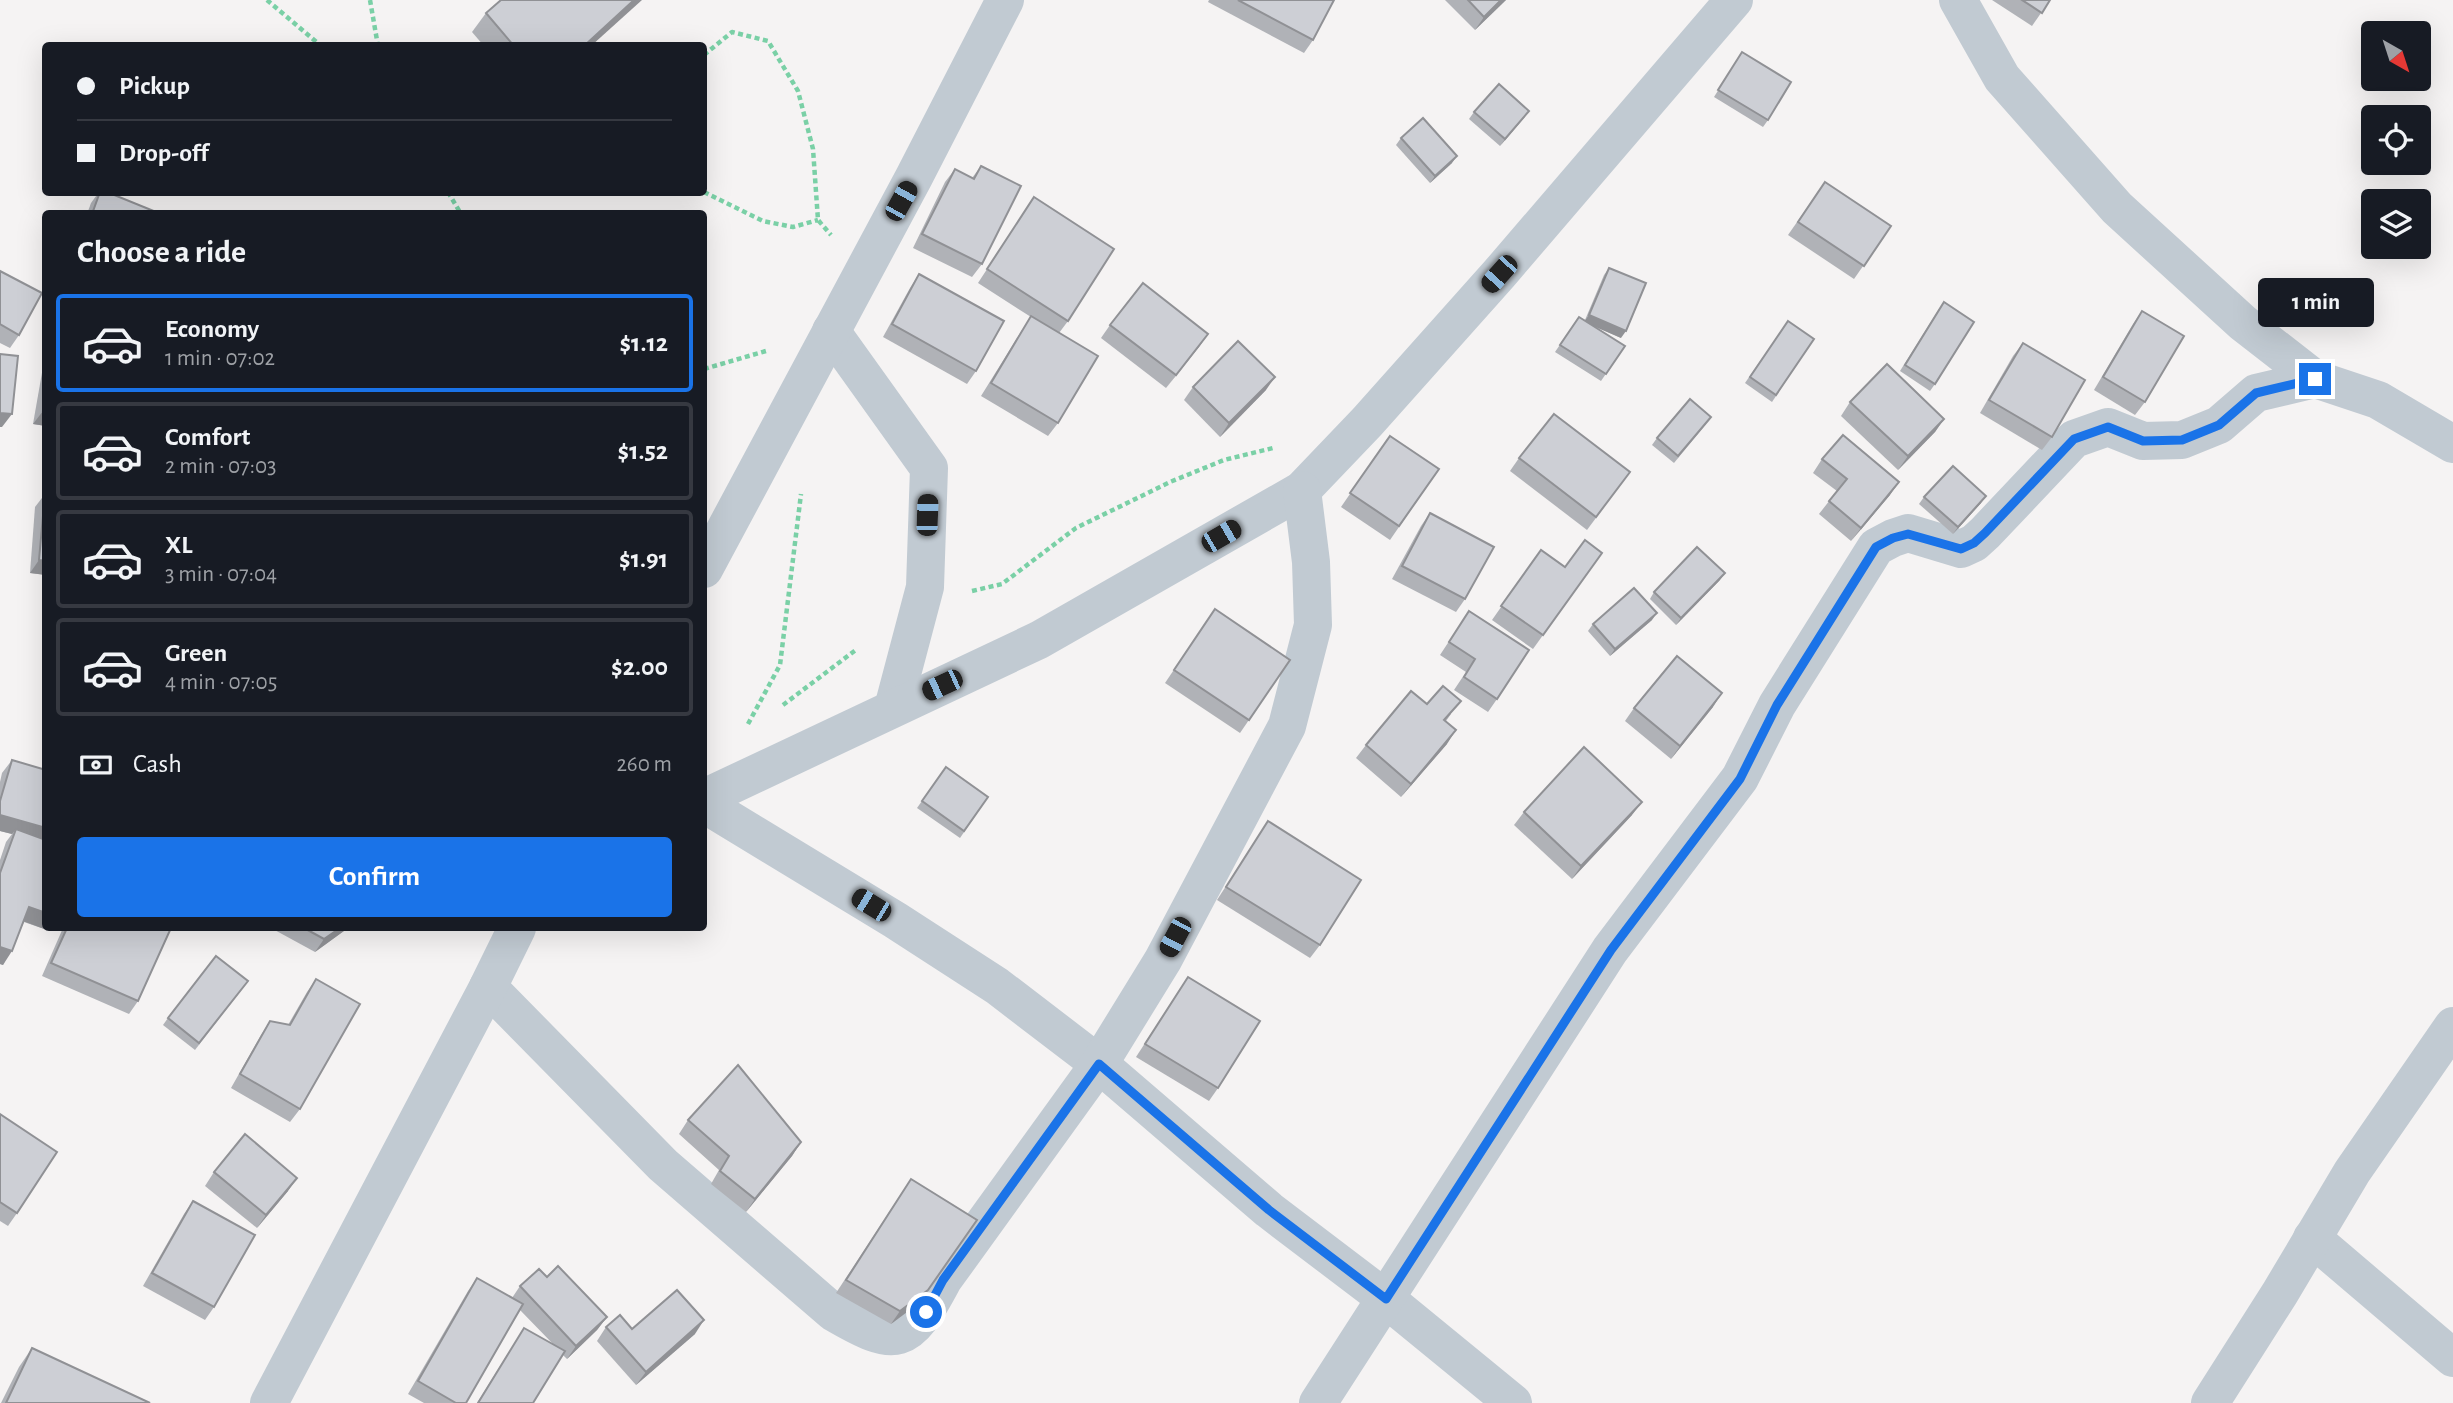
<!DOCTYPE html>
<html lang="en">
<head>
<meta charset="utf-8">
<style>
  :root { --surface:#171b24; --page:#20242c; --text:#f1f3f6; --muted:#9ea1a6; --line:#363941; --accent:#1a73e8 }
  body { margin:0; font-family:"Alegreya Sans",sans-serif; background:var(--page); color:var(--text); height:100vh; display:flex; flex-direction:column; font-size:26px; white-space:nowrap }
  * { box-sizing:border-box; margin:0 }
  p { font-size:23px; color:var(--muted) }
  .icon { flex:none; width:38px; height:38px; fill:none; stroke:currentColor; stroke-width:2; stroke-linecap:round; stroke-linejoin:round }
  .map { position:relative; flex:1; overflow:hidden }
  .details { position:absolute; left:42px; top:210px; width:665px; height:721px; display:flex; flex-direction:column; background:var(--surface); border-radius:7px; box-shadow:0 7px 28px #0002 }
  .details>* { flex:none }
  .guide { position:absolute; left:42px; top:42px; width:665px; height:154px; border-radius:7px; box-shadow:0 7px 28px #0002; display:grid; align-content:center; height:154px; padding:0 35px; background:var(--surface) }
  .needle { width:46px; rotate:141deg }
  .tools { position:absolute; left:2361px; top:21px; display:grid; gap:14px }
  .tools a { display:grid; place-items:center; width:70px; height:70px; border-radius:7px; background:var(--surface); box-shadow:0 7px 28px #0002; font-size:35px }
  .end { position:absolute; width:32px; height:32px; margin:-16px; border:9px solid #1a73e8; background:#fff; box-shadow:0 0 0 4px #fff }
  .from { border-radius:50% }
  .bubble { position:absolute; height:49px; border-radius:7px; background:var(--surface); box-shadow:0 7px 28px #0002; font-size:23px; font-weight:700; line-height:49px; text-align:center }
  .car { position:absolute; width:21px; height:42px; margin:-21px -10px; border-radius:9px; box-shadow:0 0 5px 2px #0007; background:linear-gradient(#222 24%,#8ab4d8 0 40%,#222 0 76%,#8ab4d8 0 86%,#222 0) }
  .guide b { display:flex; align-items:center; gap:24px; height:66px; font-size:26px }
  .guide b+b { border-top:2px solid var(--line) }
  .guide i { width:18px; height:18px; background:var(--text) }
  ul { padding:0; list-style:none }
  li { display:flex; align-items:center; gap:21px; height:98px; margin:0 14px 10px; padding:0 21px; border:4px solid var(--line); border-radius:7px }
  li div { flex:1 }
  li b { display:block; font-size:26px }
  li em { font-style:normal; font-weight:700 }
  li.active { border-color:var(--accent) }
  li>.icon { width:63px; height:63px; stroke-width:1.5 }
  h2 { padding:0 35px; font-size:32px; line-height:84px }
  .pay { display:flex; align-items:center; gap:18px; height:77px; padding:0 35px; font-size:26px }
  .pay p { margin-inline-start:auto }
  .primary-button { display:flex; gap:14px; margin-top:auto; padding:14px 35px }
  .primary-button a { flex:1; height:80px; border-radius:7px; background:var(--accent); color:#fff; font-size:28px; font-weight:700; line-height:80px; text-align:center }
  .map>svg:first-child { display:block }
  .lines { fill:none; stroke-linecap:round; stroke-linejoin:round }
  .path { stroke:#7ad0a6; stroke-width:4.5; stroke-dasharray:5 3.5; stroke-linecap:butt }
  .street { stroke:#c1cad2; stroke-width:38 }
  .wall { fill:#b0b2b7 }
  .shaded-wall { fill:#909195 }
  .building { fill:#cdcfd5; stroke:#909195; stroke-width:2 }
  .route { stroke:#1a73e8; stroke-width:9 }
</style>
</head>
<body>
<div class="map">
<svg width="2453" height="1403" viewBox="0 0 2453 1403">
  <rect width="100%" height="100%" fill="#f5f3f3"/>
  <g class="lines">
    <g class="path">
      <path d="M267,0L321,46"/>
      <path d="M370,0L378,46"/>
      <path d="M704,55L732,32L768,41L798,91L813,149L818,220L831,235"/>
      <path d="M448,192L461,214"/>
      <path d="M704,192L763,221L793,227L818,220"/>
      <path d="M704,369L766,351"/>
      <path d="M972,591L1002,584L1076,528L1170,482L1224,460L1273,448"/>
      <path d="M783,705L857,649"/>
      <path d="M748,724L780,665L801,494"/>
    </g>
    <g class="street">
      <path d="M1958,0L2002,78L2117,208L2243,323L2315,379"/>
      <path d="M831,331L929,468L925,587L893,708"/>
      <path d="M704,569L914,177L1005,0"/>
      <path d="M704,798L1039,640L1302,490L1367,422L1499,274L1734,0"/>
      <path d="M704,804L895,920L997,986L1099,1064L1269,1210L1386,1299L1513,1403"/>
      <path d="M488,987L663,1165L833,1312C898,1350 908,1346 943,1280L1099,1064L1163,960L1287,726L1313,625L1311,562L1302,490"/>
      <path d="M2312,1238L2453,1358"/>
      <path d="M269,1403L488,987L517,928"/>
      <path d="M1318,1403L1610,950L1740,778L1777,705L1876,547L1893,538L1908,533L1961,549L1974,543L1985,533L2074,439L2108,427L2143,441L2182,440L2219,425L2256,393L2315,379L2378,400L2453,444"/>
      <path d="M2210,1403L2280,1293L2352,1172L2453,1026"/>
    </g>
  </g>
  <g class="wall">
    <path d="M1209,0H1334L1313,40L1304,53L1208,2Z"/>
    <path d="M1445,0H1506L1475,30Z"/>
    <path d="M1992,0H2050L2032,26Z"/>
    <path d="M486,13L591,46H484L472,32Z"/>
    <path d="M1742,52L1768,120L1763,127L1714,97Z"/>
    <path d="M1529,111L1500,146L1469,119L1474,112Z"/>
    <path d="M1401,138L1452,163L1430,183L1396,145Z"/>
    <path d="M981,166L982,264L972,277L913,248L945,182L955,169L972,178Z"/>
    <path d="M1825,182L1891,226L1854,279L1788,235Z"/>
    <path d="M99,192H107L161,214H87L91,203Z"/>
    <path d="M1034,197L1068,321L1059,333L1058,423L1048,436L981,396L1022,330L1031,317L978,283Z"/>
    <path d="M1609,268L1621,338L1594,326L1625,346L1601,381L1555,352L1579,317L1585,320L1604,275Z"/>
    <path d="M0,271L19,335L10,348L0,343Z"/>
    <path d="M919,274L976,371L967,384L883,337L910,288Z"/>
    <path d="M1939,309L1935,384L1930,391L1900,371Z"/>
    <path d="M2142,311L2145,402L2135,415L2094,390L2133,324Z"/>
    <path d="M1788,321L1814,339L1772,402L1745,383Z"/>
    <path d="M1110,325L1208,334L1166,388L1101,338Z"/>
    <path d="M2023,343L2052,437L2042,450L1980,413L2013,356Z"/>
    <path d="M46,364V426L33,424L43,367Z"/>
    <path d="M1193,387L1266,390L1220,437L1184,400Z"/>
    <path d="M1850,402L1944,419L1935,432L1898,470L1841,416Z"/>
    <path d="M1706,424L1674,463L1652,445L1657,438Z"/>
    <path d="M1390,436L1439,469L1390,540L1341,507Z"/>
    <path d="M1519,458L1630,472L1587,530L1510,471Z"/>
    <path d="M1822,459L1890,495L1851,541L1819,514L1837,491L1813,473Z"/>
    <path d="M45,494L46,575L30,573L35,507Z"/>
    <path d="M1924,497L1981,503L1953,534L1919,504Z"/>
    <path d="M1430,513L1465,599L1456,612L1392,579L1421,526Z"/>
    <path d="M1541,550L1565,567L1602,553L1533,649L1492,620Z"/>
    <path d="M1720,580L1676,625L1650,599L1654,592Z"/>
    <path d="M1215,609L1290,660L1240,733L1165,683Z"/>
    <path d="M1469,611L1497,699L1488,712L1454,690L1466,672L1440,655Z"/>
    <path d="M1652,620L1610,656L1588,631L1593,624Z"/>
    <path d="M1427,704L1451,714L1446,721L1447,744L1401,797L1356,758L1366,745Z"/>
    <path d="M1713,707L1671,759L1625,721L1634,708Z"/>
    <path d="M12,760L46,928H49L47,930L24,922L3,965L0,964V860L6,842L12,834L0,831V782L2,773Z"/>
    <path d="M946,767L988,797L960,838L917,808Z"/>
    <path d="M1524,812L1632,815L1572,879L1514,825Z"/>
    <path d="M1268,821L1320,945L1310,958L1217,900Z"/>
    <path d="M63,928H171L138,1001L129,1014L42,976Z"/>
    <path d="M271,928H348L315,952Z"/>
    <path d="M1188,977L1218,1088L1209,1101L1136,1057Z"/>
    <path d="M316,979L300,1109L290,1122L231,1088L261,1035L270,1021L288,1025L307,992Z"/>
    <path d="M248,981L195,1050L163,1025L168,1018Z"/>
    <path d="M0,1114L17,1213L8,1226L0,1221Z"/>
    <path d="M688,1120L801,1142L792,1156L746,1212L711,1184L719,1170L679,1134Z"/>
    <path d="M214,1172L288,1191L257,1228L205,1186Z"/>
    <path d="M911,1179L919,1303L891,1324L836,1293Z"/>
    <path d="M193,1201L214,1307L205,1320L143,1286L184,1214Z"/>
    <path d="M547,1277L607,1317L597,1330L567,1359L562,1354L533,1403H477L524,1328L553,1344L520,1310L466,1403H424L408,1394L468,1291L477,1278L512,1298L520,1286Z"/>
    <path d="M606,1327L632,1329L695,1334L636,1385L597,1341Z"/>
    <path d="M32,1348L150,1403H1L19,1367Z"/>
  </g>
  <g class="shaded-wall">
    <path d="M634,0H642L591,46H584Z"/>
    <path d="M1501,0H1506L1475,30L1484,17Z"/>
    <path d="M1529,111L1524,118L1500,146L1505,139Z"/>
    <path d="M1457,156L1452,163L1430,183L1435,176Z"/>
    <path d="M1589,315L1626,331L1621,338L1584,322Z"/>
    <path d="M1208,334L1199,347L1166,388L1176,375Z"/>
    <path d="M1275,377L1266,390L1220,437L1229,423Z"/>
    <path d="M43,411H46V426L33,424Z"/>
    <path d="M0,413L12,414L2,427H0Z"/>
    <path d="M1944,419L1935,432L1898,470L1908,456Z"/>
    <path d="M1899,482L1890,495L1851,541L1861,528Z"/>
    <path d="M1986,496L1981,503L1953,534L1958,527Z"/>
    <path d="M39,560L46,561V575L30,573Z"/>
    <path d="M1725,573L1720,580L1676,625L1681,618Z"/>
    <path d="M1657,613L1652,620L1610,656L1615,649Z"/>
    <path d="M1722,693L1713,707L1671,759L1680,746Z"/>
    <path d="M1456,730L1447,744L1401,797L1411,784Z"/>
    <path d="M1642,802L1632,815L1572,879L1581,866Z"/>
    <path d="M0,815L46,828V844L16,829L12,834L0,831Z"/>
    <path d="M29,907L46,913V928H49L47,930L20,920Z"/>
    <path d="M340,928H348L315,952L324,939Z"/>
    <path d="M0,947L12,951L3,965L0,964Z"/>
    <path d="M801,1142L792,1156L746,1212L755,1199Z"/>
    <path d="M297,1178L288,1191L257,1228L266,1215Z"/>
    <path d="M977,1220L919,1303L891,1324L900,1311Z"/>
    <path d="M607,1317L597,1330L567,1359L576,1346Z"/>
    <path d="M704,1320L695,1334L636,1385L646,1372Z"/>
  </g>
  <g class="building">
    <path d="M501,0H634L584,46H514L486,13Z"/>
    <path d="M1238,0H1334L1313,40Z"/>
    <path d="M1468,0H1501L1484,17Z"/>
    <path d="M2022,0H2050L2042,13Z"/>
    <path d="M1742,52L1791,82L1768,120L1718,90Z"/>
    <path d="M1499,84L1529,111L1505,139L1474,112Z"/>
    <path d="M1423,118L1457,156L1435,176L1401,138Z"/>
    <path d="M981,166L1021,186L982,264L922,234L955,169L974,179Z"/>
    <path d="M1825,182L1891,226L1864,266L1798,222Z"/>
    <path d="M100,192H107L161,214H92Z"/>
    <path d="M1034,197L1114,249L1068,321L987,269Z"/>
    <path d="M1609,268L1646,283L1626,331L1589,315Z"/>
    <path d="M0,271L42,293L19,335L0,324Z"/>
    <path d="M919,274L1004,321L976,371L892,324Z"/>
    <path d="M1143,283L1208,334L1176,375L1110,325Z"/>
    <path d="M1944,302L1974,322L1935,384L1905,365Z"/>
    <path d="M2142,311L2184,336L2145,402L2103,377Z"/>
    <path d="M1031,316L1098,356L1058,423L991,383Z"/>
    <path d="M1579,317L1625,346L1606,374L1560,345Z"/>
    <path d="M1788,321L1814,339L1776,395L1750,377Z"/>
    <path d="M1238,341L1275,377L1229,423L1193,387Z"/>
    <path d="M2023,343L2085,380L2052,437L1989,400Z"/>
    <path d="M0,354L18,356L12,414L0,413Z"/>
    <path d="M1887,364L1944,419L1908,456L1850,402Z"/>
    <path d="M46,395V411H43Z"/>
    <path d="M1690,399L1711,417L1678,456L1657,438Z"/>
    <path d="M1554,414L1630,472L1596,517L1519,458Z"/>
    <path d="M1843,435L1899,482L1861,528L1829,501L1847,479L1822,459Z"/>
    <path d="M1390,436L1439,469L1399,526L1350,493Z"/>
    <path d="M1953,466L1986,496L1958,527L1924,497Z"/>
    <path d="M45,494H46V561L39,560Z"/>
    <path d="M1430,513L1494,547L1465,599L1402,566Z"/>
    <path d="M1585,540L1602,553L1543,635L1501,606L1541,550L1565,567Z"/>
    <path d="M1697,547L1725,573L1681,618L1654,592Z"/>
    <path d="M1634,588L1657,613L1615,649L1593,624Z"/>
    <path d="M1215,609L1290,660L1249,720L1174,670Z"/>
    <path d="M1469,611L1529,650L1497,699L1464,677L1475,659L1449,642Z"/>
    <path d="M1677,656L1722,693L1680,746L1634,708Z"/>
    <path d="M1443,686L1461,701L1444,720L1456,730L1411,784L1366,745L1411,691L1427,704Z"/>
    <path d="M1584,747L1642,802L1581,866L1524,812Z"/>
    <path d="M12,760L46,770V828L0,815V801Z"/>
    <path d="M946,767L988,797L964,831L922,801Z"/>
    <path d="M1268,821L1361,880L1320,945L1226,887Z"/>
    <path d="M16,829L46,840V913L29,907L12,951L0,947V873Z"/>
    <path d="M67,928H171L138,1001L51,963Z"/>
    <path d="M304,928H340L324,939Z"/>
    <path d="M216,956L248,981L199,1043L168,1018Z"/>
    <path d="M1188,977L1260,1021L1218,1088L1145,1044Z"/>
    <path d="M316,979L360,1004L300,1109L240,1074L270,1021L290,1025Z"/>
    <path d="M738,1065L801,1142L755,1199L720,1171L729,1156L688,1120Z"/>
    <path d="M0,1114L57,1152L17,1213L0,1202Z"/>
    <path d="M245,1134L297,1178L266,1215L214,1172Z"/>
    <path d="M911,1179L977,1220L928,1290L900,1311L846,1280Z"/>
    <path d="M193,1201L255,1235L214,1307L152,1273Z"/>
    <path d="M558,1266L607,1317L576,1346L520,1286L539,1269L547,1277Z"/>
    <path d="M477,1278L523,1304L466,1403H456L418,1381Z"/>
    <path d="M677,1290L704,1320L646,1372L606,1327L620,1315L632,1329Z"/>
    <path d="M524,1328L565,1351L533,1403H478Z"/>
    <path d="M32,1348L150,1403H6Z"/>
  </g>
  <g class="lines">
    <path class="route" d="M926,1312L943,1280L1099,1064L1269,1210L1386,1299L1611,950L1740,779L1777,705L1876,547L1893,538L1908,534L1961,549L1974,543L1985,533L2074,439L2108,427L2143,441L2182,440L2219,425L2256,393L2315,379"/>
  </g>
</svg>
<div class="tools">
<a><svg class="needle" viewBox="-14 -14 28 28"><path d="M0-13l5 13h-10z" fill="#e53935"/><path d="M0 13l5-13h-10z" fill="#9ea1a6"/></svg></a>
<a><svg class="icon" aria-label="locate" viewBox="0 0 24 24"><circle cx="12" cy="12" r="6"/><path d="M12 2v4M12 18v4M2 12h4M18 12h4"/></svg></a>
<a><svg class="icon" aria-label="layers" viewBox="0 0 24 24"><path d="M12 4l9 5-9 5-9-5zM3 14l9 5 9-5"/></svg></a>
</div>
<i class="end from" style="left:926px;top:1312px"></i>
<i class="end" style="left:2315px;top:379px"></i>
<div class="bubble" style="left:2258px;top:278px;width:116px">1 min</div>
<i class="car" style="left:901px;top:201px;rotate:29deg"></i>
<i class="car" style="left:1499px;top:274px;rotate:222deg"></i>
<i class="car" style="left:927px;top:515px;rotate:2deg"></i>
<i class="car" style="left:1221px;top:536px;rotate:60deg"></i>
<i class="car" style="left:942px;top:685px;rotate:245deg"></i>
<i class="car" style="left:871px;top:905px;rotate:301deg"></i>
<i class="car" style="left:1175px;top:937px;rotate:208deg"></i>
<div class="guide">
<b><i class="from"></i>Pickup</b>
<b><i></i>Drop-off</b>
</div>
<section class="details">
<h2>Choose a ride</h2>
<ul>
<li class="active"><svg class="icon" aria-label="car" viewBox="0 0 24 24"><path d="M5 17H2v-5l4-1 3-4h7l3 4 3 1v5h-3M9 17h6M6 11h13"/><circle cx="7" cy="17" r="2"/><circle cx="17" cy="17" r="2"/></svg><div><b>Economy</b><p>1 min · 07:02</p></div><em>$1.12</em></li>
<li><svg class="icon" aria-label="car" viewBox="0 0 24 24"><path d="M5 17H2v-5l4-1 3-4h7l3 4 3 1v5h-3M9 17h6M6 11h13"/><circle cx="7" cy="17" r="2"/><circle cx="17" cy="17" r="2"/></svg><div><b>Comfort</b><p>2 min · 07:03</p></div><em>$1.52</em></li>
<li><svg class="icon" aria-label="car" viewBox="0 0 24 24"><path d="M5 17H2v-5l4-1 3-4h7l3 4 3 1v5h-3M9 17h6M6 11h13"/><circle cx="7" cy="17" r="2"/><circle cx="17" cy="17" r="2"/></svg><div><b>XL</b><p>3 min · 07:04</p></div><em>$1.91</em></li>
<li><svg class="icon" aria-label="car" viewBox="0 0 24 24"><path d="M5 17H2v-5l4-1 3-4h7l3 4 3 1v5h-3M9 17h6M6 11h13"/><circle cx="7" cy="17" r="2"/><circle cx="17" cy="17" r="2"/></svg><div><b>Green</b><p>4 min · 07:05</p></div><em>$2.00</em></li>
</ul>
<div class="pay"><svg class="icon" aria-label="cash" viewBox="0 0 24 24"><path d="M3 7h18v10H3z"/><circle cx="12" cy="12" r="2"/></svg>Cash<p>260 m</p></div>
<div class="primary-button"><a>Confirm</a></div>
</section>
</div>
</body>
</html>
